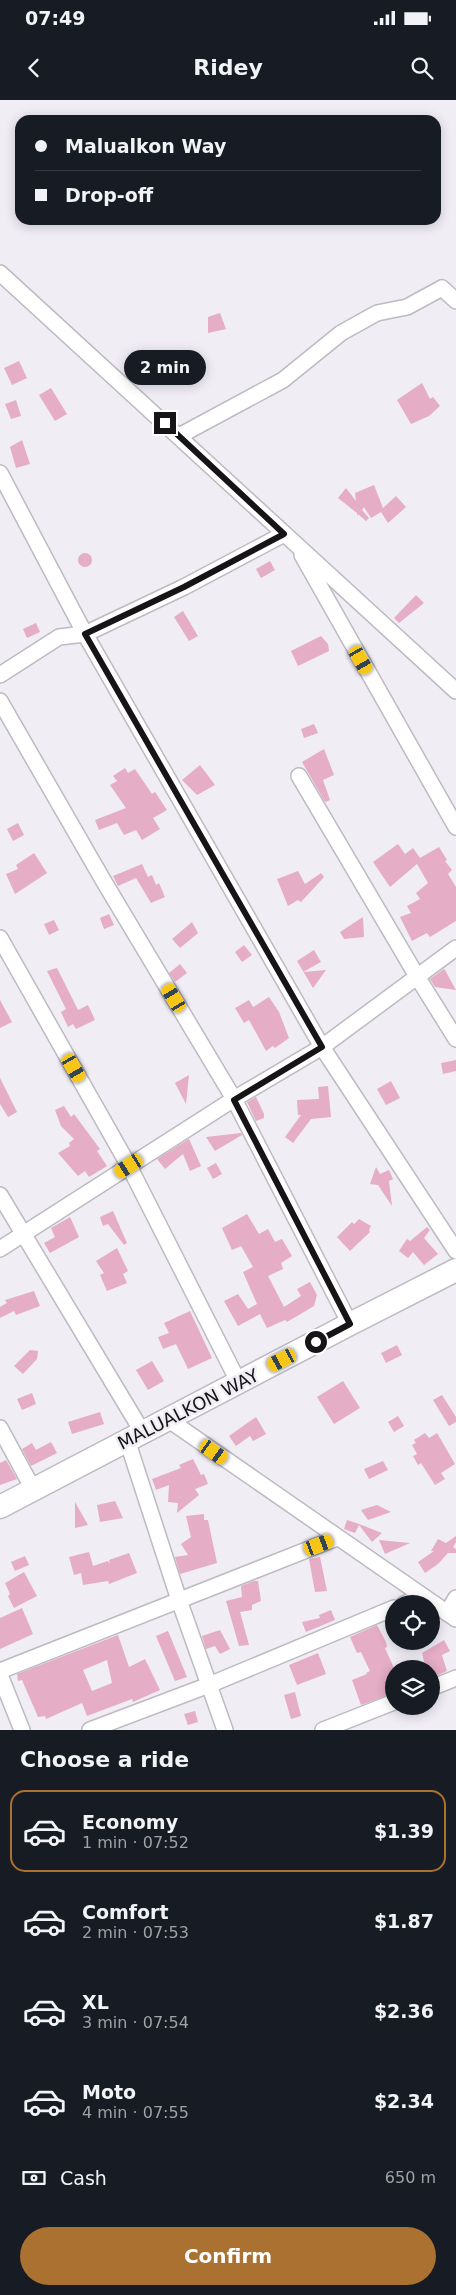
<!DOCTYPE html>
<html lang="en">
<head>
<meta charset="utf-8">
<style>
  :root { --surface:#171b24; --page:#242831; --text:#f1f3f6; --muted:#9ea1a6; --line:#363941; --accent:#ab7131 }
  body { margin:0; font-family:"DejaVu Sans",sans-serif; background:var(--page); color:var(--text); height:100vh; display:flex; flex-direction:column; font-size:19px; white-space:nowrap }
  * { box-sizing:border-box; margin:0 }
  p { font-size:16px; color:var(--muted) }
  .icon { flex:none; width:28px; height:28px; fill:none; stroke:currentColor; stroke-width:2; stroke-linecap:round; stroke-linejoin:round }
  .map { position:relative; height:1630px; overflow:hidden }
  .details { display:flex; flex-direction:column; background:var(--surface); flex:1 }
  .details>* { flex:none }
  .hud { position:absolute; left:15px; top:15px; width:426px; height:110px; border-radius:15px; box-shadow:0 2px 12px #0003; display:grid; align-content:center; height:110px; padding:0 20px; background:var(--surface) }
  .tools { position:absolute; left:385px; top:1495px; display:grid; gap:10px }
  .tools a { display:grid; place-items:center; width:55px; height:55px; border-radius:50%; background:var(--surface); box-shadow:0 2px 12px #0003; font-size:25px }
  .end { position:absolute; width:22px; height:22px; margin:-11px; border:6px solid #161417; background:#fff; box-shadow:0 0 0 2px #fff }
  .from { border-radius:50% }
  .bubble { position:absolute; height:35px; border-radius:18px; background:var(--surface); box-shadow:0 2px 12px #0003; font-size:16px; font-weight:700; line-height:35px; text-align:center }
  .car { position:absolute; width:15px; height:30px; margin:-15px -8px; border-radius:6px; box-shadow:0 0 4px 1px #0007; background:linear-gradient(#f5c518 24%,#345 0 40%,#f5c518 0 76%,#345 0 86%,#f5c518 0) }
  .hud b { display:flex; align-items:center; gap:18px; height:48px; font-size:19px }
  .hud b+b { border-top:1px solid var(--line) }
  .hud i { width:12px; height:12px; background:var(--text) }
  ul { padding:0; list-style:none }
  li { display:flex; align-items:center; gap:15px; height:82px; margin:0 10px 8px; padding:0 10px; border:2px solid transparent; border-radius:15px }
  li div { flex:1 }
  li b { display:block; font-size:19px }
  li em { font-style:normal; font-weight:700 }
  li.active { border-color:var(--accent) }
  li>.icon { width:45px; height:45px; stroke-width:1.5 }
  h2 { padding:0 20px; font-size:22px; line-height:60px }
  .pay { display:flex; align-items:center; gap:12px; height:55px; padding:0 20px; font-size:19px }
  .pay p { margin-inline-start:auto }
  .action { display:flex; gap:10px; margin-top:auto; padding:10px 20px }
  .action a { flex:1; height:58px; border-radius:30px; background:var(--accent); color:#fff; font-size:20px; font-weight:700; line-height:58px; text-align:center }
  .status { display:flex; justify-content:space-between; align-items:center; height:35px; padding:0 25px; background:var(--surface); direction:ltr }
  .status svg { height:14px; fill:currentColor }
  header { display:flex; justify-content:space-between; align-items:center; height:65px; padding:0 20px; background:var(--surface); font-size:22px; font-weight:700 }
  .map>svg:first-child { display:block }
  .building { fill:#e5adc6; fill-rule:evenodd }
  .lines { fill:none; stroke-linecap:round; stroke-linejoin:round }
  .street-casing { stroke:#bdbac2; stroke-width:18 }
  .primary-casing { stroke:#bdbac2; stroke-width:25 }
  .street { stroke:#fff; stroke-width:15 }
  .primary { stroke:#fff; stroke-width:22 }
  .route { stroke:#161417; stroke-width:6 }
  .labels { text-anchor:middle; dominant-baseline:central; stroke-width:5; stroke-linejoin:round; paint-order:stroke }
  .street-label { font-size:18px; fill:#161417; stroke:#f0edf5 }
</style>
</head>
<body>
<div class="status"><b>07:49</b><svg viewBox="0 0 49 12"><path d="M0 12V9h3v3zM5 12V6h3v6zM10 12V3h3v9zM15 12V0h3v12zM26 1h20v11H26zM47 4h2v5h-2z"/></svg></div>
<header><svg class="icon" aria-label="back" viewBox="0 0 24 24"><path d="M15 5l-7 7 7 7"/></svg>Ridey<svg class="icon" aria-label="search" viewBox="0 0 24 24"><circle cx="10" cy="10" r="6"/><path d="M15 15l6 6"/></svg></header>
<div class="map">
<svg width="456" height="1630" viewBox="0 0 456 1630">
  <rect width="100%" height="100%" fill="#f0edf5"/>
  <g class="building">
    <path d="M220,213L226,229L208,233V217Z"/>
    <path d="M19,261L27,278L12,285L4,268Z"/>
    <path d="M422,283L430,299L433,297L440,306L429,316L411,324L397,300Z"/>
    <path d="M51,288L67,314L55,321L39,295Z"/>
    <path d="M16,300L21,316L11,319L5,304Z"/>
    <path d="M22,340L30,364L16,368L10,347Z"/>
    <path d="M374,385L383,408L396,396L406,407L388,423L381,412L371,418L364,407L362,410L369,418L366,421L358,414L357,416V413L338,398L346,388L356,401L355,393Z"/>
    <circle cx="85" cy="460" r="7"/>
    <path d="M270,461L275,470L261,478L256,469Z"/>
    <path d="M416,495L424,503L399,523L394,518Z"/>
    <path d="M183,511L198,536L189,541L174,517Z"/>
    <path d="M36,523L40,532L27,538L23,529Z"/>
    <path d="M321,536L328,544L329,551L298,566L291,551Z"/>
    <path d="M314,624L318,633L304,638L301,629Z"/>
    <path d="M324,649L334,675L323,680L330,700L325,702L302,662Z"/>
    <path d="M200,665L215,685L197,695L182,680Z"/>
    <path d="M125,668L128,673L135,669L152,694L155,692L167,710L153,718L160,729L142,740L136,730L124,735L117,723L99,730L95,720L126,708L110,685L117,681L113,676Z"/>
    <path d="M18,723L24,735L13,741L7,729Z"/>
    <path d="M398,744L405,754L413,748L420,758L439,747L447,760L445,761L452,770L448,774L456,787V821L430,837L427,833L412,841L400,817L411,813L407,806L420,799L416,793L428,783L417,764L390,787L373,762Z"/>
    <path d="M34,753L47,773L15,794L6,774L18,769L16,765Z"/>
    <path d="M142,764L148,777L152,775L156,785L159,783L165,797L151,803L136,778L118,786L113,776Z"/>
    <path d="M298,771L305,784L321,773L324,777L301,802L298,800L288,806L277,779Z"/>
    <path d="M109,814L114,825L104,829L100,818Z"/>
    <path d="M363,817L364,837L344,839L340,832Z"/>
    <path d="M54,820L59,830L49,835L44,824Z"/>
    <path d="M192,822L198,833L180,848L172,839Z"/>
    <path d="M244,845L252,855L242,862L235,852Z"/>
    <path d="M314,850L321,862L303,872L326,870L313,888L297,861Z"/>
    <path d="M180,864L187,873L175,882L169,873Z"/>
    <path d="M57,868L78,910L88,905L95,920L76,929L73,924L68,927L61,912L66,909L47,871Z"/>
    <path d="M444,869L445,870L456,890L435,887L430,879Z"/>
    <path d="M269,897L279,912L289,938L275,948L273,946L266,951L249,920L244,923L235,908L249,900L253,907Z"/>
    <path d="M0,900L12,922L0,928Z"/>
    <path d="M456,960V971L443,974L441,963Z"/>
    <path d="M189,975L186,1004L175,983Z"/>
    <path d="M0,978L17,1012L8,1017L0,1004Z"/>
    <path d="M391,981L400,998L386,1005L377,989Z"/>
    <path d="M328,986L331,1017L311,1019L293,1043L285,1037L301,1015H298L297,1000L319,999L318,987Z"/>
    <path d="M256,997L264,1014V1018L256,1021L247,1002Z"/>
    <path d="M64,1006L71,1017L74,1014L100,1049L97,1051L107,1066L89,1077L85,1071L78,1076L58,1053L70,1046L69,1043L74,1039L61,1026L55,1010Z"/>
    <path d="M241,1033L242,1035L215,1051L206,1037Z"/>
    <path d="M189,1039L201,1066L190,1071L183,1054L165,1069L157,1059Z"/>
    <path d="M216,1063L222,1074L213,1079L207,1068Z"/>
    <path d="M376,1067L380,1074L389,1070L393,1079L389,1081L392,1106L378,1085L370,1084Z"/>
    <path d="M113,1111L127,1143L124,1145L108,1124L103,1126L100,1117Z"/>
    <path d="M247,1114L259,1134L268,1129L275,1142L282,1139L292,1156L281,1163L283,1169L268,1176L284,1207L301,1196L297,1189L310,1182L317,1195L314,1206L287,1222L285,1220L267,1228L260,1214L238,1226L224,1201L238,1194L248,1209L257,1204L243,1172L253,1167L241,1146L232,1150L222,1128Z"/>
    <path d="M70,1117L79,1137L50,1153L44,1143L55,1137L51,1128Z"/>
    <path d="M359,1119L371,1126L369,1130L370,1132L350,1151L337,1137L352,1122L354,1124Z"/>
    <path d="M427,1127L430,1130L424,1138L438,1154L424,1165L413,1152L408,1158L399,1151L407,1139L410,1141Z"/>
    <path d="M117,1148L128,1171L123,1174L127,1183L107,1191L100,1175L104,1173L96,1161Z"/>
    <path d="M34,1191L40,1206L16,1215L14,1211L0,1218V1207L7,1203L5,1200Z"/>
    <path d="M190,1211L212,1258L188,1269L176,1244L163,1249L158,1237L169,1233L164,1223Z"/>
    <path d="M397,1245L402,1255L386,1263L381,1253Z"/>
    <path d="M30,1250L38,1251L37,1259L23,1274L14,1266Z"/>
    <path d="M152,1261L164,1281L148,1290L136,1270Z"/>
    <path d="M343,1281L360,1308L334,1324L317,1297Z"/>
    <path d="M32,1293L36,1304L22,1310L17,1299Z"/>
    <path d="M442,1295L456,1317V1322L449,1326L433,1300Z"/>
    <path d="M100,1312L104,1324L72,1334L68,1322Z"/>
    <path d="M398,1316L404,1326L394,1332L388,1322Z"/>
    <path d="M256,1317L266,1334L253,1341L250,1336L236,1346L229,1336Z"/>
    <path d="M425,1333L429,1338L437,1333L455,1364L441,1373L445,1379L435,1385L421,1363L418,1365L413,1356L417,1354L412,1345L416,1343L414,1340Z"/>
    <path d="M51,1342L57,1353L31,1366L22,1349L32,1343L36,1350Z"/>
    <path d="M193,1359L201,1375L204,1374L208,1384L195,1389L199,1395L177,1413L178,1403L168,1402L169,1385L156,1390L152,1379L181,1368L179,1365Z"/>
    <path d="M6,1360L17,1379L0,1385V1363Z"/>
    <path d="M383,1361L388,1370L369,1379L364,1369Z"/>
    <path d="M115,1401L123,1418L100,1422L97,1405Z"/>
    <path d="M75,1402L88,1425L75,1428Z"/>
    <path d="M377,1405L391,1412L368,1420L361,1410Z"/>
    <path d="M204,1414V1420H208L217,1463L180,1474L175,1457L188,1455L181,1444L191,1437L186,1416Z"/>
    <path d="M347,1420L359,1424L382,1433L372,1442L359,1425L355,1433L344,1429Z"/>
    <path d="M456,1436V1442L453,1447L456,1449V1453H448L438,1464L425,1473L418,1462L434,1451H431L438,1439L446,1443Z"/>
    <path d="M379,1440L410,1443L385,1454Z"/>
    <path d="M89,1452L93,1466L108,1461L110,1464L109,1460L129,1453L137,1473L109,1484L108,1481L83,1485L81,1473L74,1475L69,1457Z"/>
    <path d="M25,1456L29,1465L15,1471L11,1462Z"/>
    <path d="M320,1457L327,1491L315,1492L309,1459Z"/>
    <path d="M24,1472L37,1496L14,1508L8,1496L10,1494L5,1483Z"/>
    <path d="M254,1481H258L261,1501L252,1505V1510L240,1512L249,1545L239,1546L226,1501L242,1497L241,1486Z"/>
    <path d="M22,1508L33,1534L0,1549V1518Z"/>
    <path d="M331,1510L335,1520L306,1532L302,1522L320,1518L319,1515Z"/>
    <path d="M377,1525L386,1542L387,1547L385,1548L394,1568V1593L361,1605L352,1580L367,1574L366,1573L370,1571L361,1552L357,1553L350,1537Z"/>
    <path d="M220,1530L230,1549L220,1554L215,1546L206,1549L202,1536Z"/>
    <path d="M168,1531L187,1577L175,1581L156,1536Z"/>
    <path d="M118,1535L129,1567L145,1559L160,1590L133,1602L132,1599L87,1616L82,1603L46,1619L45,1616L38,1617L22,1580L18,1581L17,1574ZM107,1560L112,1583L92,1591L83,1570Z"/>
    <path d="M444,1540L450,1551L442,1555L447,1571L431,1578V1569H426L422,1553Z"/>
    <path d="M318,1553L326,1574L297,1585L289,1565Z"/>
    <path d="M295,1592L301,1616L291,1619L284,1595Z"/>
    <path d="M195,1611L198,1622L188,1625L184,1614Z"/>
  </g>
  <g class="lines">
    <defs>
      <g id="street">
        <path d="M0,173L456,591"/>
        <path d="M179,336L283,280L341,233L377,213L407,207L442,188L456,201"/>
        <path d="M0,373L85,534L322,947L456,1151"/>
        <path d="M302,455L456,727"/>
        <path d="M0,575L59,537L85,534L184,487L284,434"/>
        <path d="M0,601L103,780L234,999L350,1224"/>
        <path d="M299,676L418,878L456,939"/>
        <path d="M0,838L129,1066L239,1283"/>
        <path d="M0,1095L143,1333"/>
        <path d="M0,1149L234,999L322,947L456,848"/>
        <path d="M169,1320L456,1519"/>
        <path d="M0,1328L33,1389"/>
        <path d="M127,1340L179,1500L225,1630"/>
        <path d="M404,1504L422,1496"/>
        <path d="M447,1513L456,1498"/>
        <path d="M0,1571L337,1438"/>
        <path d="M0,1575L22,1630"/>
        <path d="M431,1588L456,1578"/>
        <path d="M90,1630L209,1585L394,1508"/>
        <path d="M323,1630L394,1602"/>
      </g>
      <path id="primary" d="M0,1407L350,1224L456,1170"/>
    </defs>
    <use href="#street" class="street-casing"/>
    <use href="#primary" class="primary-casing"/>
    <use href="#street" class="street"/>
    <use href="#primary" class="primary"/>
  </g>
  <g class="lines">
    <path class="route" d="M165,323L284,434L184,487L85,534L322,947L234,1000L350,1224L316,1242"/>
  </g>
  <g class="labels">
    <g class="street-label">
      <text transform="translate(188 1309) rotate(-27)">MALUALKON WAY</text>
    </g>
  </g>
</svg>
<div class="tools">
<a><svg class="icon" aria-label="locate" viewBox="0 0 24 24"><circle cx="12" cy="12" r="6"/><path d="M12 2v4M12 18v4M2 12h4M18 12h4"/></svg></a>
<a><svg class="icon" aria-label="layers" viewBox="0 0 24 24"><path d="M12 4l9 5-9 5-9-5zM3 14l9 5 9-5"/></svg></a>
</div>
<i class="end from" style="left:316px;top:1242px"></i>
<i class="end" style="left:165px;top:323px"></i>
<div class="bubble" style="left:124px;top:250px;width:82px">2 min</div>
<i class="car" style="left:361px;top:560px;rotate:150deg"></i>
<i class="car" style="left:174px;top:898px;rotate:329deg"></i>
<i class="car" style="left:74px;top:968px;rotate:150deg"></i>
<i class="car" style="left:129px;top:1066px;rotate:237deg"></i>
<i class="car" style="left:282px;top:1260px;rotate:242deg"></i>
<i class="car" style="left:214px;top:1352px;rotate:125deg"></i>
<i class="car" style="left:319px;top:1445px;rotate:69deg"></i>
<div class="hud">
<b><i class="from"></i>Malualkon Way</b>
<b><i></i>Drop-off</b>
</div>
</div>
<section class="details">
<h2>Choose a ride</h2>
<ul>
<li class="active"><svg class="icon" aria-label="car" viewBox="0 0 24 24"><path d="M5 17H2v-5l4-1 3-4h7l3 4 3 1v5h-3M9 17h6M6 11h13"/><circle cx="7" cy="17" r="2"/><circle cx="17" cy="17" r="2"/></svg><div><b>Economy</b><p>1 min · 07:52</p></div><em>$1.39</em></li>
<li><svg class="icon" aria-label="car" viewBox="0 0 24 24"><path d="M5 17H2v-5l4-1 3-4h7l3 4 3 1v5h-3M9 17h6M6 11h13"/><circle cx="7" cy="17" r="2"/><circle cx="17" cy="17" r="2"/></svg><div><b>Comfort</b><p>2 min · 07:53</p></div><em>$1.87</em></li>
<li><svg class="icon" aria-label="car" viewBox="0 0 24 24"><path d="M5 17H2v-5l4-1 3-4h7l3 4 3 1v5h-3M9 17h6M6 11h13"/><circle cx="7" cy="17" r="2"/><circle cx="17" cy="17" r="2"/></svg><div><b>XL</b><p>3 min · 07:54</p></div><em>$2.36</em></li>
<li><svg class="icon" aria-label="car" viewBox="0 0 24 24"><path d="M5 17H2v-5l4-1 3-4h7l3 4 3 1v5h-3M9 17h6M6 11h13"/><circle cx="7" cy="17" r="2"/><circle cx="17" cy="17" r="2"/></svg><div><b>Moto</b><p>4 min · 07:55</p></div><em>$2.34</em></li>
</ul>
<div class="pay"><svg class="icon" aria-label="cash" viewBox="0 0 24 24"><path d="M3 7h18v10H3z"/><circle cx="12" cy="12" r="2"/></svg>Cash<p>650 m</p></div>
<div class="action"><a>Confirm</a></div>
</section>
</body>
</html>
